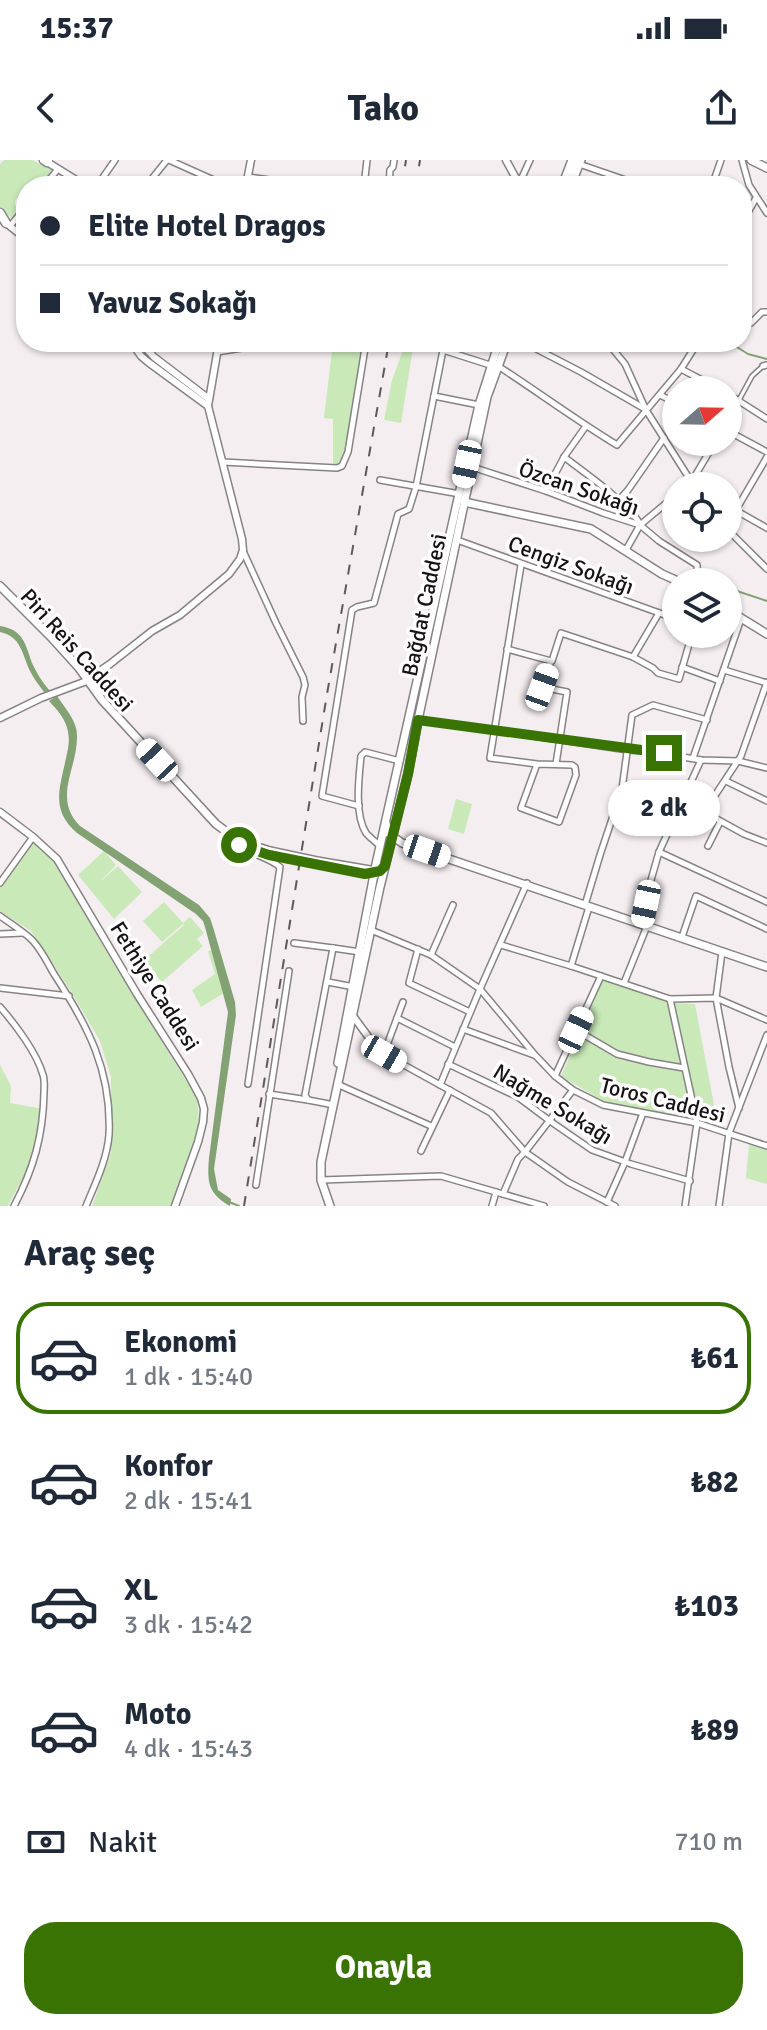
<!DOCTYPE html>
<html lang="tr">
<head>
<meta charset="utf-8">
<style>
  :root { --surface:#fff; --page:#f6f6f7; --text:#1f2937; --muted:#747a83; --line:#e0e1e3; --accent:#397304 }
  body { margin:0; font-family:Signika,sans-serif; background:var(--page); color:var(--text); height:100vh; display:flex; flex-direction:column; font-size:30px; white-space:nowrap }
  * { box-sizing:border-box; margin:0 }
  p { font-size:26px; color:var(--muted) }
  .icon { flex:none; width:44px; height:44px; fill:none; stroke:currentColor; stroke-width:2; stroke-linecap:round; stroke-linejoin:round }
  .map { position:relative; height:1046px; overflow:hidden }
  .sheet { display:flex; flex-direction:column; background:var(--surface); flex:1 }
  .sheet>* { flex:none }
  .top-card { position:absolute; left:16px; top:16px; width:736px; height:176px; border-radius:32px; box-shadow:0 2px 6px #0004; display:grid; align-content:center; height:176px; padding:0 24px; background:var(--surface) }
  .needle { width:52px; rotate:70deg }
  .fabs { position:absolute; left:662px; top:216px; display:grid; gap:16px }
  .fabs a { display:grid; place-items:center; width:80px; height:80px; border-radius:50%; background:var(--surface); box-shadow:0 2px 6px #0004; font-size:40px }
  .end { position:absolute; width:36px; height:36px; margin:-18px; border:10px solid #397304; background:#fff; box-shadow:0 0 0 4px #fff }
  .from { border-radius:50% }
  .bubble { position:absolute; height:56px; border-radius:28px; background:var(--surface); box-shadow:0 2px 6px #0004; font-size:26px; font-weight:800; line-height:56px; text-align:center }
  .car { position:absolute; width:24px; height:48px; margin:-24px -12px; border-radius:10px; box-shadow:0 0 6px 2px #0007; background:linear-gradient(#fff 24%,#345 0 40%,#fff 0 76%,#345 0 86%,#fff 0) }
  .top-card b { display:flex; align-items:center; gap:28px; height:76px; font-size:30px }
  .top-card b+b { border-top:2px solid var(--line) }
  .top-card i { width:20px; height:20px; background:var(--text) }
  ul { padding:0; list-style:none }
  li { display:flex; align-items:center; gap:24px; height:112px; margin:0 16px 12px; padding:0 8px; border:4px solid transparent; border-radius:32px }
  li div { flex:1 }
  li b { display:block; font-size:30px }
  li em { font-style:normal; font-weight:800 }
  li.current { border-color:var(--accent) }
  li>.icon { width:72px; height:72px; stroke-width:1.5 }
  h2 { padding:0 24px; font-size:36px; line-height:96px }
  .pay { display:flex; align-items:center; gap:20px; height:88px; padding:0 24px; font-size:30px }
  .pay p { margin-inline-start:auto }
  .primary-button { display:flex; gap:16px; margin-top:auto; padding:16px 24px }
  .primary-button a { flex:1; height:92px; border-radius:32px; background:var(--accent); color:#fff; font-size:32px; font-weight:800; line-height:92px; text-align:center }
  .status { display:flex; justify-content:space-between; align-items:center; height:56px; padding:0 40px; background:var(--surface); direction:ltr }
  .status svg { height:22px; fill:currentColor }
  header { display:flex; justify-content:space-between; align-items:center; height:104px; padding:0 24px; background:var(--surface); font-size:36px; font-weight:800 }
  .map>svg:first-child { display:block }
  .green { fill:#c9e9b9 }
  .water { fill:#82a273 }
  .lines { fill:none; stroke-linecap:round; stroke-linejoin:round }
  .stream { stroke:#82a273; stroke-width:2 }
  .pedestrian-casing { stroke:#888285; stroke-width:6 }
  .minor-casing { stroke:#888285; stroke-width:8 }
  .tertiary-casing { stroke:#888285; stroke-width:9 }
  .secondary-casing { stroke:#888285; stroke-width:10 }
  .primary-casing { stroke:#888285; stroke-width:10 }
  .trunk-casing { stroke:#888285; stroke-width:11 }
  .pedestrian { stroke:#fff; stroke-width:3 }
  .minor { stroke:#fff; stroke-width:5 }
  .tertiary { stroke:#fff; stroke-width:6 }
  .secondary { stroke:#fff; stroke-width:7 }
  .primary { stroke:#fff; stroke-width:7 }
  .trunk { stroke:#fff; stroke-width:8 }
  .rail { stroke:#5e5a5b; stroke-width:2; stroke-dasharray:10 10; stroke-linecap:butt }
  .secondary-bridge-casing { stroke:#888285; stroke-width:10; stroke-linecap:butt }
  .secondary-bridge { stroke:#fff; stroke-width:7 }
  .route { stroke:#397304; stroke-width:10 }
  .labels { text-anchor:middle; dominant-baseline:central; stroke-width:7; stroke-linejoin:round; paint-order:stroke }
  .street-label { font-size:22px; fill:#151213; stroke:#fffdfe }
</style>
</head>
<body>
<div class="status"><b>15:37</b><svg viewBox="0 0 49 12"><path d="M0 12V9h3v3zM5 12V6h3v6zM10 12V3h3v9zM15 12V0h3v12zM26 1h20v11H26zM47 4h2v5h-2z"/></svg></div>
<header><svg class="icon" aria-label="back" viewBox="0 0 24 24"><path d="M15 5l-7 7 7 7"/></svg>Tako<svg class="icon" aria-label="share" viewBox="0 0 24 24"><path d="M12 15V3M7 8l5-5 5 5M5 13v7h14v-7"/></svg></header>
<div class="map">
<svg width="767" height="1046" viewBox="0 0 767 1046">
  <rect width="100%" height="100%" fill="#f5eef1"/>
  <g class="green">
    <path d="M4,0H32L52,10L41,24L36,21L30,26H26V30L15,40V45L20,49L11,58L0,47V4Z"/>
    <path d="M333,182L365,184L344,299C341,304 339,306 333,305V259L324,258Z"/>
    <path d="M406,182H414L401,263L384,260L392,220Z"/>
    <path d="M456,639L472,644L464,674L448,669Z"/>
    <path d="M34,682L53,699L115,806L197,938L199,963L196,978L172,1046H92L111,993V917L100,881L72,833L31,771L0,751V728Z"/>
    <path d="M104,691L116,705L100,722L118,706L142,732L114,759L78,715Z"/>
    <path d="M164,742L183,763L190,757L204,773L197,779L203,786L162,822L143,801L184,765L183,764L162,782L143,761Z"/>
    <path d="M212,790L224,833L201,847L192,830L215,814L208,791Z"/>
    <path d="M603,820L668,841L694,960L603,941L561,916Z"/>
    <path d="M672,843L695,844L717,961L697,957Z"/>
    <path d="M0,905L11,926L10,943L44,949L30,1004L8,1046H0Z"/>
    <path d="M749,984L767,990V1024L746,1018Z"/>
  </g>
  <g class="water">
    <path d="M0,466C24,470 25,484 32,503C37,513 42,522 50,531L44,532C39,525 34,519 30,511C22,494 21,476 0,472Z"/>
    <path d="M57,536C65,548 77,561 77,575C78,609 52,637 80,666L199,745L210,758L213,767L235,842L236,855L214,1009L218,1030L231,1039L230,1046C208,1033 207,1023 209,998L228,852L205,767L203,761L196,754L77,673C50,650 60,628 66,598C68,589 70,581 68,572C66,559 57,550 49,541Z"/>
  </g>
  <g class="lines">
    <g class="stream">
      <path d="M729,182L748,194L767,199"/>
      <path d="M706,421L708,422"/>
      <path d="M728,428L767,441"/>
      <path d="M229,1042L239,1046"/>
    </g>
    <defs>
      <g id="pedestrian">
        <path d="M573,26L583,0"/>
        <path d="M739,240L752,216L763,206"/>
      </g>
      <g id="minor">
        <path d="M169,0L227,26"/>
        <path d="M742,0L749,25L767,53"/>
        <path d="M582,5L643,26"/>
        <path d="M248,17L313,26"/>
        <path d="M519,24L530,0"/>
        <path d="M44,26L58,9"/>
        <path d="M97,26L115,0"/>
        <path d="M146,26L167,0"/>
        <path d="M205,26L206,18"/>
        <path d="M364,26L367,0"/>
        <path d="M389,26L390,10L393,7L394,0"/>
        <path d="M712,26L721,0"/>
        <path d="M742,63L756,38"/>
        <path d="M10,66L26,47"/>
        <path d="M742,157L751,163L762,152H767"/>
        <path d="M523,182L581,212L645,249"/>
        <path d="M607,182L625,204L646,250L694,326"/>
        <path d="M688,182L695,188"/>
        <path d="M217,192L280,182"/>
        <path d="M498,206C538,232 576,260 617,285L681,209L698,182"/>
        <path d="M763,206L767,205"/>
        <path d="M681,209L721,230"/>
        <path d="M728,234L767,259"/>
        <path d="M660,235L676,243"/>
        <path d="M434,236L479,245"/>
        <path d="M728,258L739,240"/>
        <path d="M728,271L767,292"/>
        <path d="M564,297C584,312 628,343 640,364"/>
        <path d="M223,302L337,308L342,306L348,292L366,182"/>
        <path d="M472,307L546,331L603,353L640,365L659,381L697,405L698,422"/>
        <path d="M380,320L460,334"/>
        <path d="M686,326L692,321L715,282"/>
        <path d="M546,331L564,297L586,266"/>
        <path d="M618,341L628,330L664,278"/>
        <path d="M728,346L767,368"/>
        <path d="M736,350L767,297"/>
        <path d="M728,370L767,409"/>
        <path d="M457,380L676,459"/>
        <path d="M626,390L640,365L676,335"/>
        <path d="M243,391L276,463L303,517L305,525L302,537L303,561"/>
        <path d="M521,405L490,598L537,604L572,605L575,607L576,615L559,662L521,648L537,604"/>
        <path d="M507,489L551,501L542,527L567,532L556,604"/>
        <path d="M633,497L653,508L658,513L679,519L692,474"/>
        <path d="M552,501L561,473L633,497L659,453"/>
        <path d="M682,507L720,521"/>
        <path d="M724,510L767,523"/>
        <path d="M767,522L741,596L704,652L744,674L767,683"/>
        <path d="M418,560L494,570L628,590L646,591L701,600L738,601L767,608"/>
        <path d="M693,598L741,459"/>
        <path d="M726,621L767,641"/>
        <path d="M623,629L678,649"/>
        <path d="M359,646L322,636L352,450L357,447L374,443L398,354L409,349L416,327L443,190L490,205"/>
        <path d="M239,685C252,695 268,697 280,707L248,924"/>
        <path d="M380,686C376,682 369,677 366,673C354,654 359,617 361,596L365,592L400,601"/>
        <path d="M708,686L720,662"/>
        <path d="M659,692L767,742"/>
        <path d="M0,723L33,677"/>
        <path d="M585,745L600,695L622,629L632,555L653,545L707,560"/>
        <path d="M0,756C10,763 21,770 30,778C40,787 47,802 54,814C88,866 112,911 109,975C107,1000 95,1024 86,1046"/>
        <path d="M642,760L649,727L659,692L701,600"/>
        <path d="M371,770L431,795L480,829L535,895L555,916L573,930L603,945L697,963L767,986"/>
        <path d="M0,774L23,773"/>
        <path d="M683,774L696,736L767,769"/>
        <path d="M294,783L333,788"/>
        <path d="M501,785L571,806L670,839L716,838L767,860"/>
        <path d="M418,789L409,823L470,852"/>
        <path d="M722,792L716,838L729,907L739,948"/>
        <path d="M431,795L453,745"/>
        <path d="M571,806L589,747"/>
        <path d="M328,822L354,827"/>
        <path d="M624,823L647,766"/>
        <path d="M0,828L69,836"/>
        <path d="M670,839L697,963L685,1046"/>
        <path d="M0,847C15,864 37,893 43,915C45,920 44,928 44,933C43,976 34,1008 14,1046"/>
        <path d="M397,858L455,887"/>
        <path d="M463,869L534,895"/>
        <path d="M576,870L617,894L649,902L684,908"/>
        <path d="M367,875L384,894L491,953L525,992L568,1022L615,1046"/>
        <path d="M384,893L403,842"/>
        <path d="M448,904L518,937L550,961L592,990L631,1004L690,1021"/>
        <path d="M555,916L601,816"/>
        <path d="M337,924L431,966"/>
        <path d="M440,925L480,829L527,723"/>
        <path d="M269,934L308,940"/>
        <path d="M329,944L308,940L305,935L333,788L360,792"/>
        <path d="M421,991L450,930"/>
        <path d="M321,1020L441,1016L544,1046"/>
        <path d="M256,1025L289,811"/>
        <path d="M503,1034L518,999L525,992L573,930"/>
        <path d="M607,1042L625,1002L643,953"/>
        <path d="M492,1046L496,1032"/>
        <path d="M719,1046L729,973L767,875"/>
      </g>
      <g id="tertiary">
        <path d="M49,0L47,2L86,26"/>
        <path d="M506,0L520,26"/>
        <path d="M246,26L251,0"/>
        <path d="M6,63L26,79"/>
        <path d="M131,182L141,196L148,202L208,246"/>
        <path d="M140,182L154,197L209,239"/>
        <path d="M0,558L41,538L84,522L110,504L152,471L180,455L229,414L240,399L243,390L242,379L208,246L219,182"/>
        <path d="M0,652L33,677L57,699L137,834L188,914L201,938L204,949L203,962L198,982L175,1046"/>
        <path d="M353,856L367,875"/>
      </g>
      <g id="secondary">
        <path d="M464,342L591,369L662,414L680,422"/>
        <path d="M0,426L50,476L79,508L102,540L216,664L239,681L270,691"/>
        <path d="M728,450L767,474"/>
        <path d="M386,663L388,673L402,683L767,807"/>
        <path d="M317,701L370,710L375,715"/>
      </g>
      <g id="primary">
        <path d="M751,0L767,8"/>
        <path d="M562,26L572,0"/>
        <path d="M569,26L579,0"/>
        <path d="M338,903L376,704L479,245L499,182"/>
        <path d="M330,1046L321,1020V1002L380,727L408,614L418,560L472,307L487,237L507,182"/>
      </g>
      <g id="trunk">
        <path d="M44,0L47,2"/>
        <path d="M0,53L6,63"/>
      </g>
    </defs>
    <use href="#pedestrian" class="pedestrian-casing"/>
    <use href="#minor" class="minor-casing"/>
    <use href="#tertiary" class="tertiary-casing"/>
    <use href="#secondary" class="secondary-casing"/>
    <use href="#primary" class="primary-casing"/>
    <use href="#trunk" class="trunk-casing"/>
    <use href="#pedestrian" class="pedestrian"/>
    <use href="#minor" class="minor"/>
    <use href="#tertiary" class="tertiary"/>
    <use href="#secondary" class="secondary"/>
    <use href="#primary" class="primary"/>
    <use href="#trunk" class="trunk"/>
    <g class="rail">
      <path d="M402,26L406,0"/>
      <path d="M416,26L420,0"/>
      <path d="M244,1046L327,534L389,182"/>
    </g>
    <defs>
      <path id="secondary-bridge" d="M270,691L317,701"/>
    </defs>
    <use href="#secondary-bridge" class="secondary-bridge-casing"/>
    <use href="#secondary-bridge" class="secondary-bridge"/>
  </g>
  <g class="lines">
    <path class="route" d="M239,685L269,695L365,714L380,711L385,706L408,614L418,560L664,593"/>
  </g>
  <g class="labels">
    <g class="street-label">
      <text transform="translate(579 328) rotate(19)">Özcan Sokağı</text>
      <text transform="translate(571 405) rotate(20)">Cengiz Sokağı</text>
      <text transform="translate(424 445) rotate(-78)">Bağdat Caddesi</text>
      <text transform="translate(77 490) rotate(48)">Piri Reis Caddesi</text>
      <text transform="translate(155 826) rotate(58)">Fethiye Caddesi</text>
      <text transform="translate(663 940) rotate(14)">Toros Caddesi</text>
      <text transform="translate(553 944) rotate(31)">Nağme Sokağı</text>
    </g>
  </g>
</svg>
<div class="fabs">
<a><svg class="needle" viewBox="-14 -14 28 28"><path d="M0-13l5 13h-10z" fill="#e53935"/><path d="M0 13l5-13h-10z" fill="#747a83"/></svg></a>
<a><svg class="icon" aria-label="locate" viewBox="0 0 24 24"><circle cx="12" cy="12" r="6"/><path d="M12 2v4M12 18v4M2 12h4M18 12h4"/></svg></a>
<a><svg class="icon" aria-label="layers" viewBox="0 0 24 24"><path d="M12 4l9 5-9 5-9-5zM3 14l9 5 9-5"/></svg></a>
</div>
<i class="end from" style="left:239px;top:685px"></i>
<i class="end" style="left:664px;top:593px"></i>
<div class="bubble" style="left:608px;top:620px;width:112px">2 dk</div>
<i class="car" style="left:467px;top:304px;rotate:192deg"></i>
<i class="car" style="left:542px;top:527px;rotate:20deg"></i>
<i class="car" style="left:157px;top:600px;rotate:317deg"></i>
<i class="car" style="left:427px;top:691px;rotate:109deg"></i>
<i class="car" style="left:646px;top:744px;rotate:192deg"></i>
<i class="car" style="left:576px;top:870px;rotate:25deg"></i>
<i class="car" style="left:384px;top:894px;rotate:120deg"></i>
<div class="top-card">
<b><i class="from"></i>Elite Hotel Dragos</b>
<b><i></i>Yavuz Sokağı</b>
</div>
</div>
<section class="sheet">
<h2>Araç seç</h2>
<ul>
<li class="current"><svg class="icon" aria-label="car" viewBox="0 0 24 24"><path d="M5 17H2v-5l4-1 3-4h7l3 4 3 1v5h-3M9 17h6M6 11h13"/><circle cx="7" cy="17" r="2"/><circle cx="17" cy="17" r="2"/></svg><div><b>Ekonomi</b><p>1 dk · 15:40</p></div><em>₺61</em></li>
<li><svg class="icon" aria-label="car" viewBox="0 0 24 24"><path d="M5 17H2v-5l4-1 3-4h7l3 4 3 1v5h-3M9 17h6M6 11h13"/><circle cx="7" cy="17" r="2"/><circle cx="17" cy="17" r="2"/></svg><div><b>Konfor</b><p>2 dk · 15:41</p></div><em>₺82</em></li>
<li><svg class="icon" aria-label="car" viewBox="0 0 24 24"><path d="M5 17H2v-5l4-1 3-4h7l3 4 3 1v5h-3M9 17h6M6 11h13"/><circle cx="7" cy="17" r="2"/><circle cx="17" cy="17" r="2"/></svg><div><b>XL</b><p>3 dk · 15:42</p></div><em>₺103</em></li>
<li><svg class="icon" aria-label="car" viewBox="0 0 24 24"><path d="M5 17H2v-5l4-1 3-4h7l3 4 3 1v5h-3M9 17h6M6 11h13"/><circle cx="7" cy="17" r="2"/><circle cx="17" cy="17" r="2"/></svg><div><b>Moto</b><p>4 dk · 15:43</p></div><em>₺89</em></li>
</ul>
<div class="pay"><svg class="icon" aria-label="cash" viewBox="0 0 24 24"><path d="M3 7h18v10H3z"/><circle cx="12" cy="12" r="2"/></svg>Nakit<p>710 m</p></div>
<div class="primary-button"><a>Onayla</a></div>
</section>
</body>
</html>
